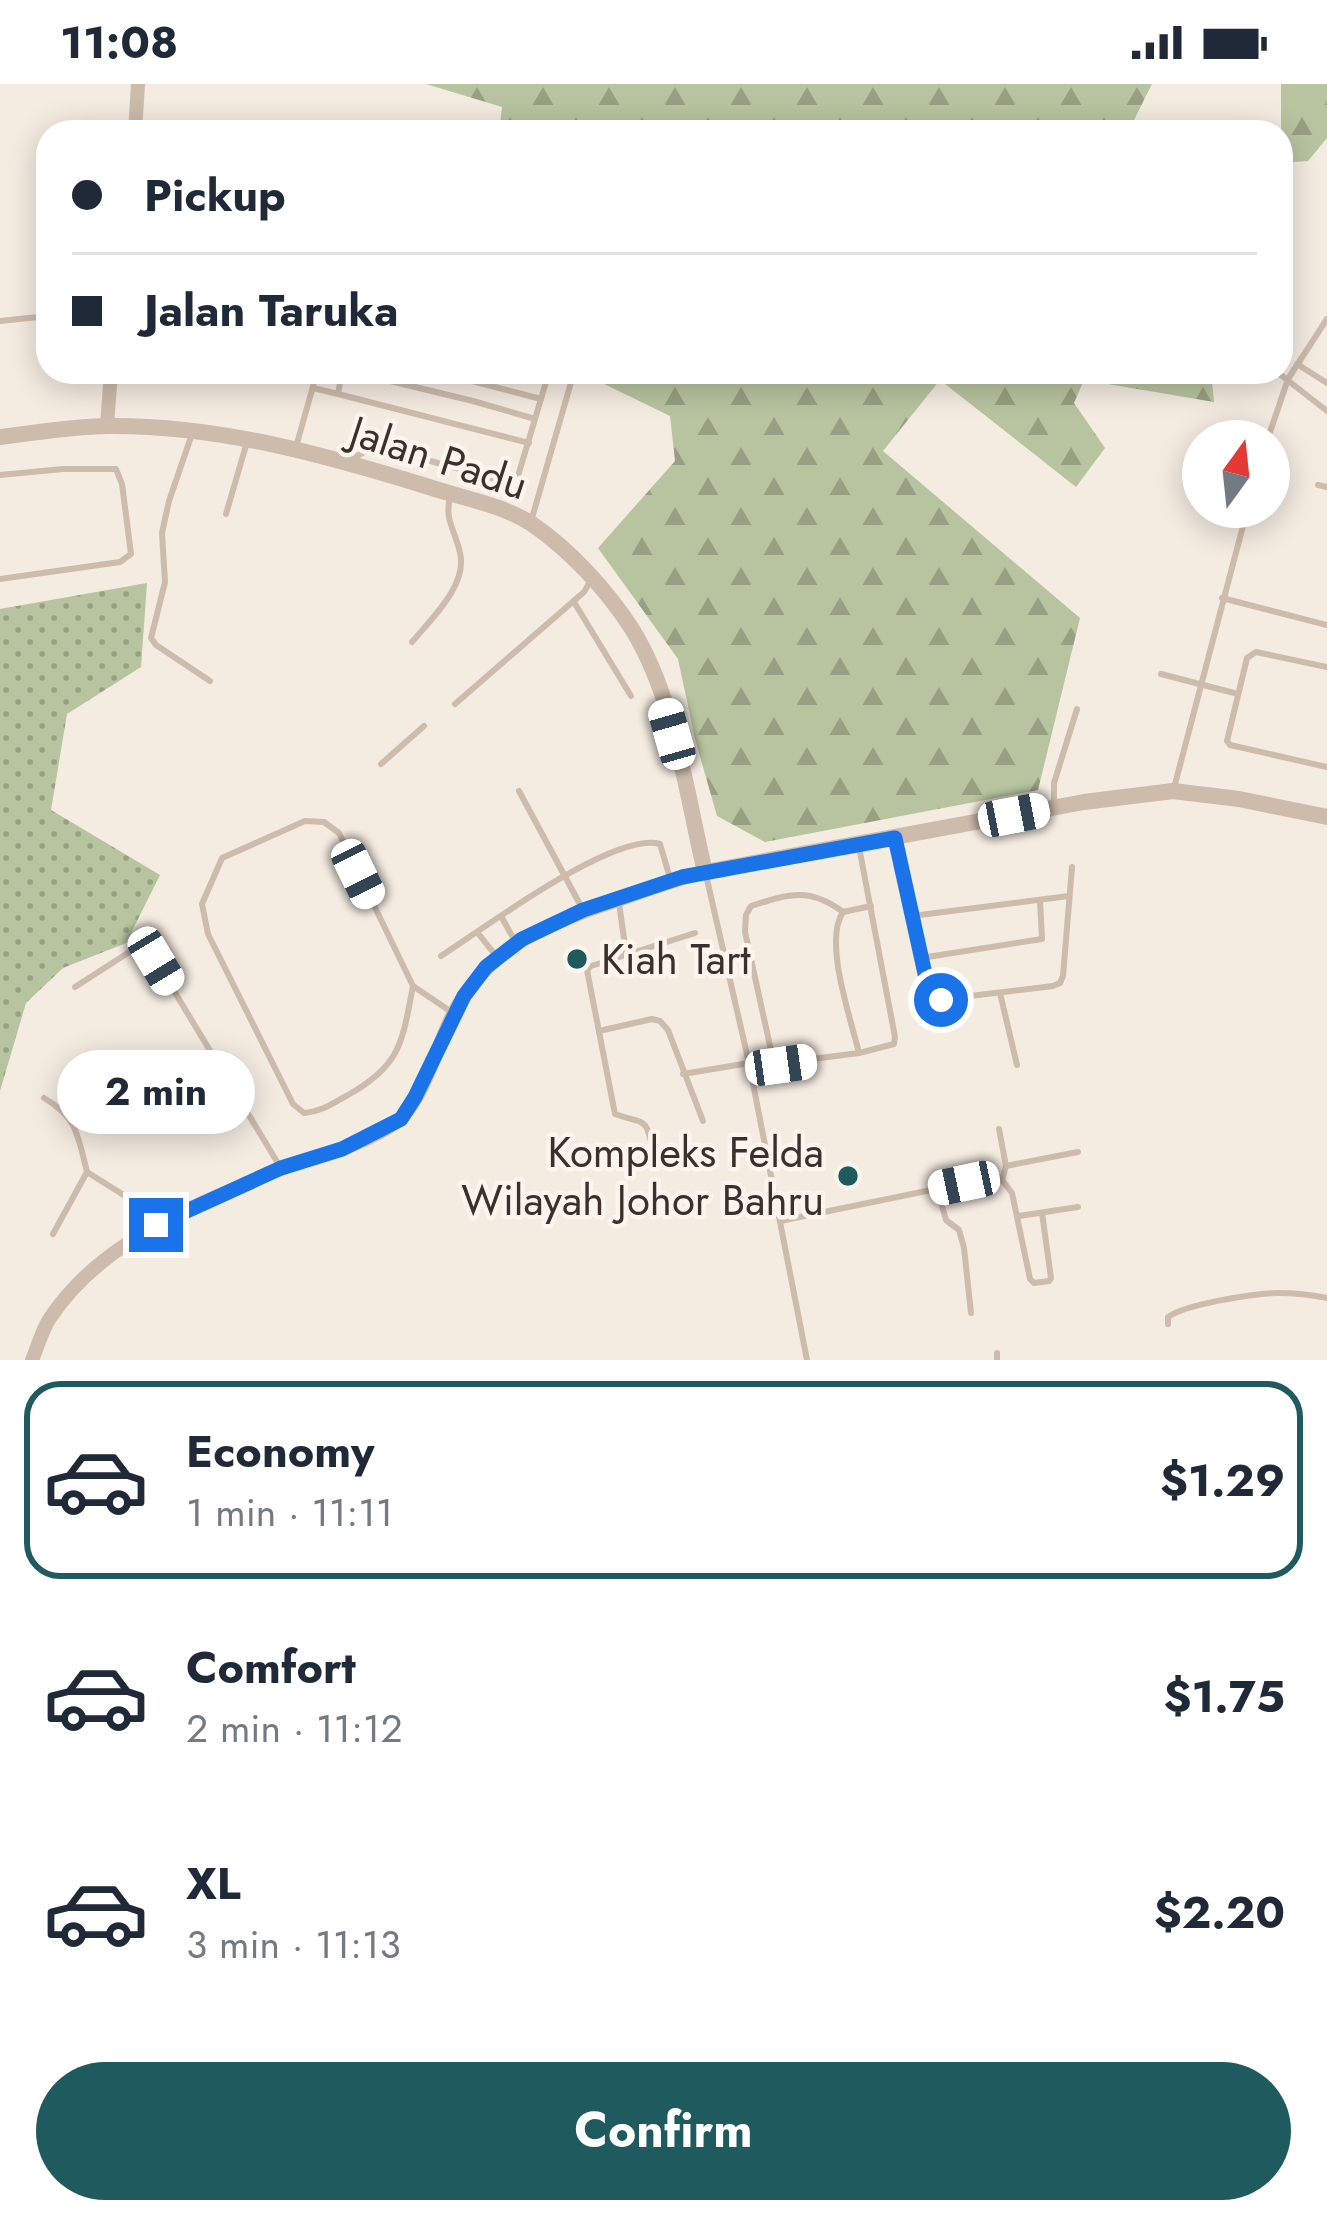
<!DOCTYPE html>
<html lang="en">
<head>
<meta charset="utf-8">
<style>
  :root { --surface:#fff; --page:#f2f2f3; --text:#1f2937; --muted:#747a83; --line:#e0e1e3; --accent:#1f5a5e }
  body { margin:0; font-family:Jost,sans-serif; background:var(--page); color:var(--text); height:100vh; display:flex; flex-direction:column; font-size:45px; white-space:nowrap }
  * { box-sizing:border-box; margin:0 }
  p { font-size:39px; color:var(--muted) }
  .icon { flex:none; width:66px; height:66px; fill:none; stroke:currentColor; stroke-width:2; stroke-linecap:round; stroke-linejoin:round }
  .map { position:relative; height:1276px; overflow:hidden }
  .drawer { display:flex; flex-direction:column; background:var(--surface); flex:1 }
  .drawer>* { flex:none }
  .hud { position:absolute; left:36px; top:36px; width:1257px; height:264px; border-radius:36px; box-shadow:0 6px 30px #0003; display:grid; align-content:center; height:264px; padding:0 36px; background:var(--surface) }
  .needle { width:78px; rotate:15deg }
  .fabs { position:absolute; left:1182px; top:336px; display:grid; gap:24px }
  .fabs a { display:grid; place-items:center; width:108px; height:108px; border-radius:50%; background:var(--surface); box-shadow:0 6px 30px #0003; font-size:60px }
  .end { position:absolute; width:54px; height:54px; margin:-27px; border:15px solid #1a73e8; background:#fff; box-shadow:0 0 0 6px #fff }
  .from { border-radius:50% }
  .bubble { position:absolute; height:84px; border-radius:42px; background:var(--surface); box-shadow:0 6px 30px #0003; font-size:39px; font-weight:700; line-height:84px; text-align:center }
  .car { position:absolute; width:36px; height:72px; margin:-36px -18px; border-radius:15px; box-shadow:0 0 9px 3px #0007; background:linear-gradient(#fff 24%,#345 0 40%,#fff 0 76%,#345 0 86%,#fff 0) }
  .hud b { display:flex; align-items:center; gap:42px; height:114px; font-size:45px }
  .hud b+b { border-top:3px solid var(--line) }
  .hud i { width:30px; height:30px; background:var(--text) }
  ul { padding:21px 0 0; list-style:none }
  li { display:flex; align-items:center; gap:36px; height:198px; margin:0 24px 18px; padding:0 12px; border:6px solid transparent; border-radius:36px }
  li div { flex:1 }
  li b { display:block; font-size:45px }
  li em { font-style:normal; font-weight:700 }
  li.selected { border-color:var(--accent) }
  li>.icon { width:108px; height:108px; stroke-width:1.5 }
  .cta { display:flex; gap:24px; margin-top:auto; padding:24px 36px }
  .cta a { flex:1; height:138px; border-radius:72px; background:var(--accent); color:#fff; font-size:48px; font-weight:700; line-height:138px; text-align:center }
  .status { display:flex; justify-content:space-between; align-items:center; height:84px; padding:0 60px; background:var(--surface); direction:ltr }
  .status svg { height:33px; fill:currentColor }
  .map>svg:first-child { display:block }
  .grass { fill:url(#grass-dots) }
  .forest { fill:url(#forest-firs) }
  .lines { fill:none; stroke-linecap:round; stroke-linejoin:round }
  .service { stroke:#cdbbac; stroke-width:6 }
  .minor { stroke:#cdbbac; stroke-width:14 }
  .tertiary { stroke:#cdbbac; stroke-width:16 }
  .route { stroke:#1a73e8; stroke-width:15 }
  .poi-dot { fill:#1f5a5e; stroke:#fbf5ee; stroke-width:4.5 }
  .labels { text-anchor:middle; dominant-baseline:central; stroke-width:9; stroke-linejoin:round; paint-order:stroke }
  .street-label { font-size:42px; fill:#3b302b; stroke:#fbf5ee }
  .poi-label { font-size:42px; fill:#3b302b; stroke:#fbf5ee; text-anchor:start }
</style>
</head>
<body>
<div class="status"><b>11:08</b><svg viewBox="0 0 49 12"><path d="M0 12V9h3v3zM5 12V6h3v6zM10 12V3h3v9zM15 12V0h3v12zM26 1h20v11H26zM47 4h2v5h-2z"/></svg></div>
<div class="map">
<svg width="1327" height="1276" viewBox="0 0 1327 1276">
  <defs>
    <pattern id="grass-dots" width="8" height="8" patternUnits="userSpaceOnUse" patternTransform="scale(3)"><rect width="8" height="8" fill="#b8c4a0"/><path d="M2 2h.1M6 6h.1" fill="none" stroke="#97a083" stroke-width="1.8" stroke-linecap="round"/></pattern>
    <pattern id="forest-firs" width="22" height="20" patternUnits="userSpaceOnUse" patternTransform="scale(3)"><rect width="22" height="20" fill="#b8c4a0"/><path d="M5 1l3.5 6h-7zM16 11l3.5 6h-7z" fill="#97a083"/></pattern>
  </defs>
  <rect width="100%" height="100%" fill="#f4ebe1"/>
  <path class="grass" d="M147,499L141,583L67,630L51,726L160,791L126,859L63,884L26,919L0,1007V525Z"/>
  <g class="forest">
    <path d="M426,0H1152L1128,48H499L502,23Z"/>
    <path d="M1281,0H1327V54L1308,77L1281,79Z"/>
    <path d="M602,288H1211L1214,318L1084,296L1074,319L1105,364L1076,403L940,296L883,367L1080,534L1038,706L765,758L717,732L695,655L678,575L598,464L675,377L670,332L600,298Z"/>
  </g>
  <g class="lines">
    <g class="service">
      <path d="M139,40L167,48"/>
      <path d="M0,237L48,232"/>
      <path d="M1297,280L1327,299"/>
      <path d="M353,288L473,317L535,335"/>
      <path d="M437,288L541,315"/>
      <path d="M1277,288L1327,327"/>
      <path d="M313,304L338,310L342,288"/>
      <path d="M338,310L529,359"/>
      <path d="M192,350L169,417L162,449L165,498L151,554L156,561L210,597"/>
      <path d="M1267,357L1288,295L1327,235"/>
      <path d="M296,363L317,288"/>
      <path d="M351,375L376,362L507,398L518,392L549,288"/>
      <path d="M0,391L63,385H116L122,400L131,470L120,478L0,495"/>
      <path d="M1318,401L1327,403"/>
      <path d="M226,430L247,358"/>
      <path d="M532,434L574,288"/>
      <path d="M1222,514L1327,541"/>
      <path d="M574,518L631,612"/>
      <path d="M412,558C431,535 468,501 460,469C456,448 444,436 450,414"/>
      <path d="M1327,583L1256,568L1247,574L1227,657L1230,661L1327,683"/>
      <path d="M1161,590L1238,610"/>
      <path d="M455,620L584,508L591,496"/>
      <path d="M381,680L424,642"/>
      <path d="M1174,704L1248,423"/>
      <path d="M519,707L583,826"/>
      <path d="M1054,720V699L1077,625"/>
      <path d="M895,755L929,908L937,916L1053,902L1060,899L1063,892L1072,783"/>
      <path d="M706,791L749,979L807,1276"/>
      <path d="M619,819L626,869"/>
      <path d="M843,828C809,803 789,810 751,822L746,831L745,848L774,980L859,969L894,960L895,953L859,763"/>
      <path d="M501,832L516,859"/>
      <path d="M912,832L1069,812"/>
      <path d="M477,848L497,873"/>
      <path d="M441,872C483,845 614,747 660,760L670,794"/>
      <path d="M921,874L1042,855L1040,816"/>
      <path d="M413,902C402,959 401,981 348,1011C333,1019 321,1028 304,1029L293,1020L208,850L202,820L222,774L305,737L324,738L339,749L413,902L450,927"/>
      <path d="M75,903L134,865L147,867L156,877L279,1081"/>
      <path d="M1000,909L1017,981"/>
      <path d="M599,947L652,935L660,937L668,946L703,1037"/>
      <path d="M859,969C851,935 823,857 843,828L871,822"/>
      <path d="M683,990L749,979"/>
      <path d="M44,1014C77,1033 78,1052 87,1088L130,1115L156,1141"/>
      <path d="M999,1045L1006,1082"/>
      <path d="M653,1067C646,1031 645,1041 615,1030L587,886L591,882L695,849"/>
      <path d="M1002,1096L1006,1082L1078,1068"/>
      <path d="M937,1104L946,1136L959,1146L964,1164L971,1229"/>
      <path d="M1019,1132L1078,1123"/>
      <path d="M780,1137L990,1094L1002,1096L1012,1109L1030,1195L1034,1199L1049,1197L1051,1194L1042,1129"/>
      <path d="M53,1150L87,1088"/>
      <path d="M1168,1240V1233C1186,1220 1256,1209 1279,1209C1295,1209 1312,1211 1327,1214"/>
      <path d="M997,1276V1269"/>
    </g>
    <g class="minor">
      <path d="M135,48L138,0"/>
      <path d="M107,341L111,288"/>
      <path d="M32,1276C38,1262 42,1246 50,1234C92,1171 160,1137 227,1108C246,1099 266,1090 286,1083C323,1070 364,1061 396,1038C421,1021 438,961 451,934C486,864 548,838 618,816C647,806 676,795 705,788"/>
    </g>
    <path class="tertiary" d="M0,353C36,349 73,342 109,342C218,341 326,371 429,403C462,414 503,421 532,440C570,466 607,506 632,545C675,614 686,709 705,788L1084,718L1173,707L1239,715L1327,733"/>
  </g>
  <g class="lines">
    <path class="route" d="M156,1141L281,1084L342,1065L401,1035L415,1013L464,912L486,883L522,855L583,826L682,793L895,754L929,908L934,915L941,916"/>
  </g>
  <g class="poi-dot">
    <circle cx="577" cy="875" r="12"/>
    <circle cx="848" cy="1092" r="12"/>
  </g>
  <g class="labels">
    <g class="street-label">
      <text transform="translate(439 374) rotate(18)">Jalan Padu</text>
    </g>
    <g class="poi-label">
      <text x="601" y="875">Kiah Tart</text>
      <text x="824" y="1068" text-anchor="end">Kompleks Felda<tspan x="824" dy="48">Wilayah Johor Bahru</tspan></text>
    </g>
  </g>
</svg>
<div class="fabs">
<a><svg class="needle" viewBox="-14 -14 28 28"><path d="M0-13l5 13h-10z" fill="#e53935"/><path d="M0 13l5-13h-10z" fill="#747a83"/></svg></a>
</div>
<i class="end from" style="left:941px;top:916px"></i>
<i class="end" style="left:156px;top:1141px"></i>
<div class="bubble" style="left:57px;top:966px;width:198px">2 min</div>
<i class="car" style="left:672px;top:650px;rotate:344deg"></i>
<i class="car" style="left:1014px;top:731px;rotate:79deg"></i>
<i class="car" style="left:358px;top:790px;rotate:154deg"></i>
<i class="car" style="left:156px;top:877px;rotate:149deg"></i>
<i class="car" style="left:781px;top:981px;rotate:82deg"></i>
<i class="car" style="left:964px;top:1099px;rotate:258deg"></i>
<div class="hud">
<b><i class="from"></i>Pickup</b>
<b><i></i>Jalan Taruka</b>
</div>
</div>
<section class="drawer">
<ul>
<li class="selected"><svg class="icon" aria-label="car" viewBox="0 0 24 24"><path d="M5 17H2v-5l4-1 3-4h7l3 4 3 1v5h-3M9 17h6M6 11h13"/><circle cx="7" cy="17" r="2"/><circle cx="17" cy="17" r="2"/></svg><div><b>Economy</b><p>1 min · 11:11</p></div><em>$1.29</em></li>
<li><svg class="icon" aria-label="car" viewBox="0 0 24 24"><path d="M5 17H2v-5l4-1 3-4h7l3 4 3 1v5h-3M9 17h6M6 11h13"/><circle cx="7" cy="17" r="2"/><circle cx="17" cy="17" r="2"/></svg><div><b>Comfort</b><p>2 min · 11:12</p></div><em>$1.75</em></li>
<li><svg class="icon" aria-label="car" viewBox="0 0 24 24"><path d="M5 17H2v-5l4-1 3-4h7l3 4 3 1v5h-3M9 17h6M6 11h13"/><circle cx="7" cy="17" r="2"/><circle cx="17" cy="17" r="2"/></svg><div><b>XL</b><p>3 min · 11:13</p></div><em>$2.20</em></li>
</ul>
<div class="cta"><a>Confirm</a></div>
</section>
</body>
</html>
